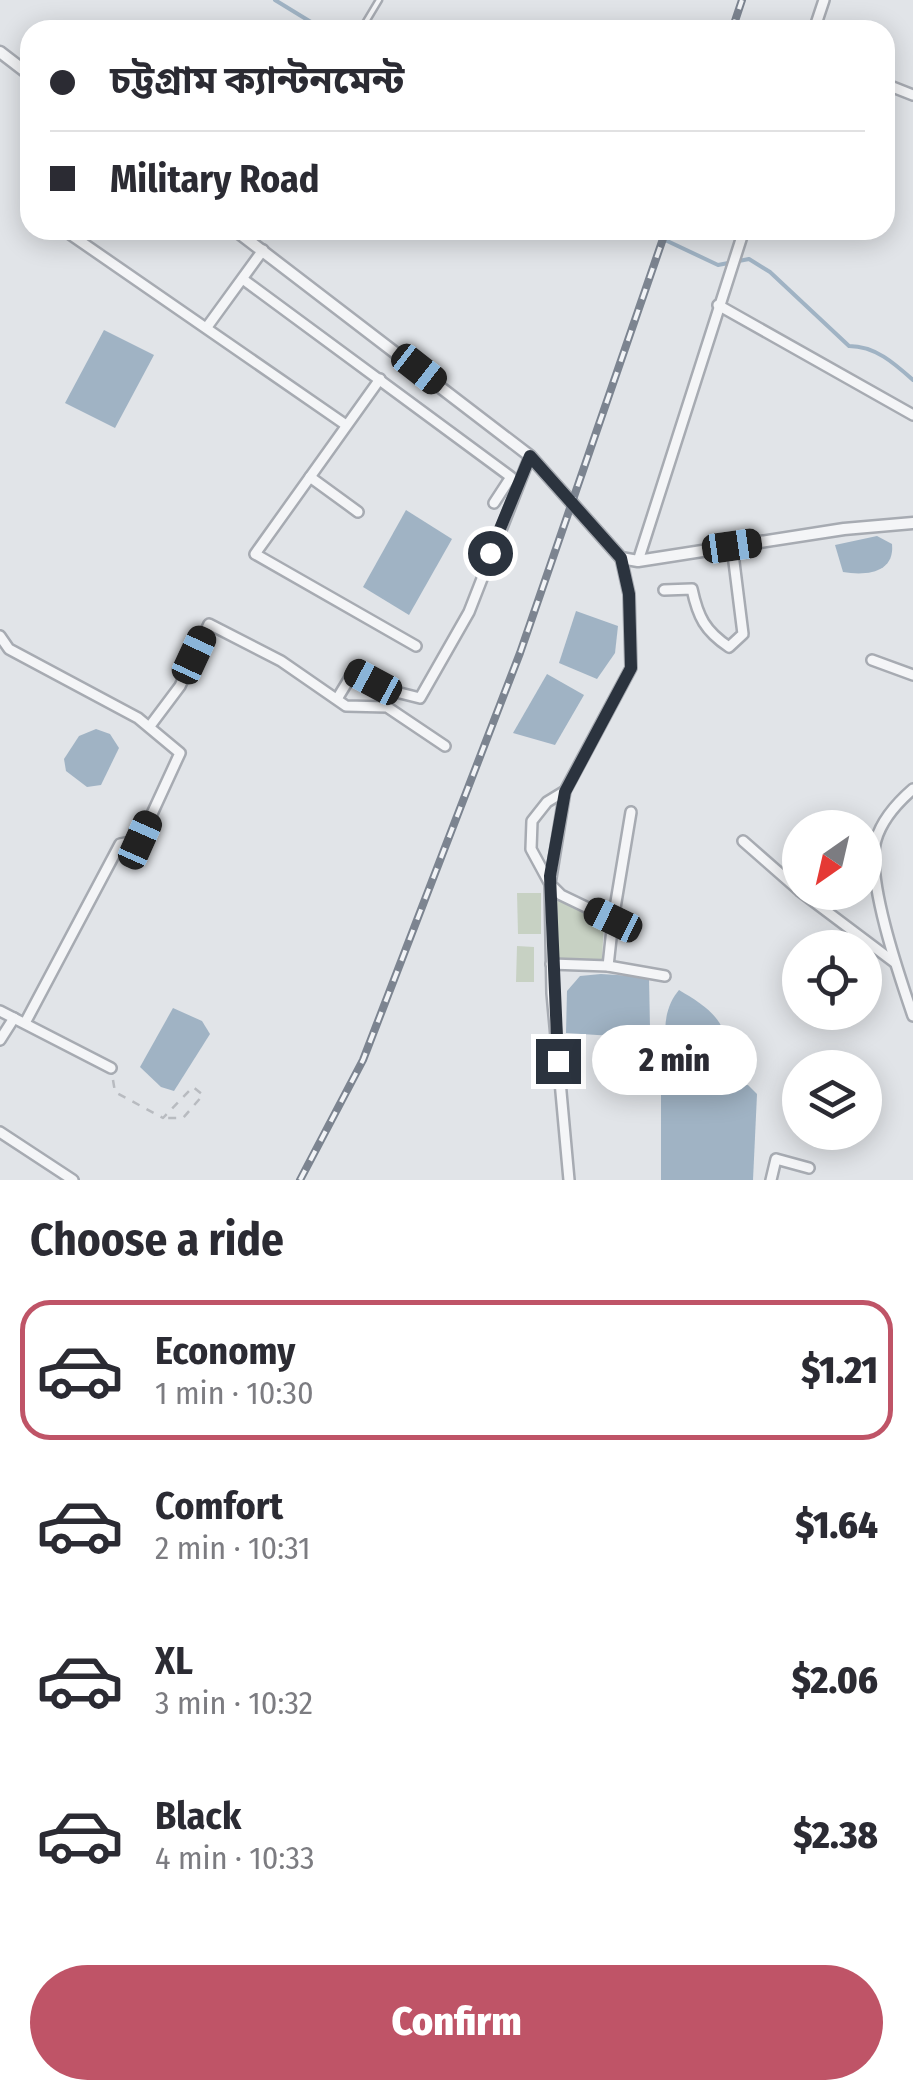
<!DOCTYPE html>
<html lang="en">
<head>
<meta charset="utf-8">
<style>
  :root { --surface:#fff; --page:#f7f7f7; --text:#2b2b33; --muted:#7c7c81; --line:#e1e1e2; --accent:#bf5467 }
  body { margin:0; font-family:"Fira Sans Condensed","Noto Sans Bengali",sans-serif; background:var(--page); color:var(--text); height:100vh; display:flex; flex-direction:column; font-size:38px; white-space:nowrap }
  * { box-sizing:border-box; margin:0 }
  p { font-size:32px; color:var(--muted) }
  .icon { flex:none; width:55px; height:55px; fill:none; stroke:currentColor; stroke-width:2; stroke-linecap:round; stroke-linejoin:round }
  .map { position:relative; height:1180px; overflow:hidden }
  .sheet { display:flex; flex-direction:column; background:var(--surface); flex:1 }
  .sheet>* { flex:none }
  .hud { position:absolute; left:20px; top:20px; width:875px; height:220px; border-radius:30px; box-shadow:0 5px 25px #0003; display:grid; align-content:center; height:220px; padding:0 30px; background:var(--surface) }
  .needle { width:65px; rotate:214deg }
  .controls { position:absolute; left:782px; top:810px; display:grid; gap:20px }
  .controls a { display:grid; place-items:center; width:100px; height:100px; border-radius:50%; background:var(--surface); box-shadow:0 5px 25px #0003; font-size:50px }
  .end { position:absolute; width:45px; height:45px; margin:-22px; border:12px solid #2b333e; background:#fff; box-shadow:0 0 0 5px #fff }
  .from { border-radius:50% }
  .bubble { position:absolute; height:70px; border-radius:35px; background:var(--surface); box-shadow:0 5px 25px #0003; font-size:32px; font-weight:800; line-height:70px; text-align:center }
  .car { position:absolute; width:30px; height:60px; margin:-30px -15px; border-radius:12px; box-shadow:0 0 8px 2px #0007; background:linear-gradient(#222 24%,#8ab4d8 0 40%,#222 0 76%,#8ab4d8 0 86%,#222 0) }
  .hud b { display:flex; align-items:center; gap:35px; height:95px; font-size:38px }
  .hud b+b { border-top:2px solid var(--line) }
  .hud i { width:25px; height:25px; background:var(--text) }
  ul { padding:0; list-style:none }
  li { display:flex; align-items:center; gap:30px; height:140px; margin:0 20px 15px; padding:0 10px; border:5px solid transparent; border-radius:30px }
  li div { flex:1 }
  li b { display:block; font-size:38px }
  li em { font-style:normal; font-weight:800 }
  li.current { border-color:var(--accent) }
  li>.icon { width:90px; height:90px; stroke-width:1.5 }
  h2 { padding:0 30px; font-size:45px; line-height:120px }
  .action { display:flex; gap:20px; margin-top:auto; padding:20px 30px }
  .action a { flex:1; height:115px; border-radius:60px; background:var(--accent); color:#fff; font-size:40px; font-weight:800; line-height:115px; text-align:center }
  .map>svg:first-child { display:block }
  .green { fill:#c7d1c3 }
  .water { fill:#a0b3c4 }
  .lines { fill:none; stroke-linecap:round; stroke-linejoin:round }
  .stream { stroke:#a0b3c4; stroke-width:4 }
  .service-casing { stroke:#a7abb2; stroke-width:9 }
  .minor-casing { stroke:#a7abb2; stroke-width:14 }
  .tertiary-casing { stroke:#a7abb2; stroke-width:15 }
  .path { stroke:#b8bbc0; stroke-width:2.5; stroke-dasharray:8 8; stroke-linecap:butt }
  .service { stroke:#f4f5f7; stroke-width:4 }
  .minor { stroke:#f4f5f7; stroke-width:9 }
  .tertiary { stroke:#f4f5f7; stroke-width:10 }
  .rail-casing { stroke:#7c8490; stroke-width:8 }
  .rail { stroke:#f1f3f6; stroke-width:4; stroke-dasharray:11; stroke-linecap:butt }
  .route { stroke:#2b333e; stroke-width:12 }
</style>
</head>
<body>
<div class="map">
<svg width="913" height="1180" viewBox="0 0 913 1180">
  <rect width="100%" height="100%" fill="#e1e4e8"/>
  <g class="green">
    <path d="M517,893H541V934H518Z"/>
    <path d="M557,899L604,922L602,960L559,958Z"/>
    <path d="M517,946L534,947V982H516Z"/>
  </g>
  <g class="water">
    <path d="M104,330L154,355L115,428L65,403Z"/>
    <path d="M406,510L452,539L409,615L363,587Z"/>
    <path d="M877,536L892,544C895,573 866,576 843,572L835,545Z"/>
    <path d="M576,611L618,626L615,653L597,679L559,663Z"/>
    <path d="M547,674L584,695L555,745L513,733Z"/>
    <path d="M96,729L110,734L119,748L101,785L87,787L66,771L64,759L79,736Z"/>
    <path d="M601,974L649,977L650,1028L644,1038L566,1033L567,991L580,976Z"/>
    <path d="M679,990C706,1006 732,1022 725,1058L714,1063L674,1057C660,1038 664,1007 679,990Z"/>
    <path d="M173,1008L202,1021L210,1034L174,1091L161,1087L140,1067Z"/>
    <path d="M681,1079L748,1085L757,1094L753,1180H661V1083Z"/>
  </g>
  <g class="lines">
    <g class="stream">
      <path d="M275,0L324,30"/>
      <path d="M644,230L718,265L749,259L770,272L849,346C875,346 894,363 913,380"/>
    </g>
    <defs>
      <g id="service">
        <path d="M361,30L379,0"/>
        <path d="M249,241L255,230"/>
      </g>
      <g id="minor">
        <path d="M814,30L824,0"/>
        <path d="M885,84L913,95"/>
        <path d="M64,230L346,425"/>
        <path d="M244,280L511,477L494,503"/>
        <path d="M718,305L913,415"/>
        <path d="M207,327L263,250"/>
        <path d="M380,379L255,554L416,646"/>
        <path d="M310,477L358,512"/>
        <path d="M638,561L744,230"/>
        <path d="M664,590L692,589C698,617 705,631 729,647L743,634L732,546"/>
        <path d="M0,636L9,649L138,718L180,753L140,840L120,844L25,1023"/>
        <path d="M872,660L913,675"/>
        <path d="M337,699L354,671L392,691L420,698L469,612L530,456"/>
        <path d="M150,726L180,686L209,624L281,661L346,706L387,707L445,746"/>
        <path d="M913,789C898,802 882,819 876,840C865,877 900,978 913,1016"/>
        <path d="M565,791L550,884L561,895L613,920L631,812"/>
        <path d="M743,841L800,891"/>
        <path d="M801,892L894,962"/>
        <path d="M551,964L608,966L613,920"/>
        <path d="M608,966L665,976"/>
        <path d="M0,1011L111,1068"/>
        <path d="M0,1040L14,1018"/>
        <path d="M0,1132L73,1180"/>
        <path d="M569,1180L552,993L550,884L531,849L532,821L547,802L565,791L631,668L629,594L621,558"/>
        <path d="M771,1180L776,1159L809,1168"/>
      </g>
      <g id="tertiary">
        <path d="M0,52L30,75"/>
        <path d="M235,230L530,456L621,558L638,561L844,529L913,523"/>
      </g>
    </defs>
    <use href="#service" class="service-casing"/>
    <use href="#minor" class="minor-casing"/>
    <use href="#tertiary" class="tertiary-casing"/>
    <path class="path" d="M113,1080L115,1092L163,1118L193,1087L203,1095L183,1118H163"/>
    <use href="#service" class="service"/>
    <use href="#minor" class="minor"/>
    <use href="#tertiary" class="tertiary"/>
    <defs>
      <g id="rail">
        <path d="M732,30L742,0"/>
        <path d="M300,1180L363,1060L520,653L666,230"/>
      </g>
    </defs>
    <use href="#rail" class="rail-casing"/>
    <use href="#rail" class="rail"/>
  </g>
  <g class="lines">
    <path class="route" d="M490,553L530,456L621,558L629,594L631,668L565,792L550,876L558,1061"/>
  </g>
</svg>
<div class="controls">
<a><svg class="needle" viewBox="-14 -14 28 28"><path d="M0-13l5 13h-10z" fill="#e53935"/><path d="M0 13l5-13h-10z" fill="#7c7c81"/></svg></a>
<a><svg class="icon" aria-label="locate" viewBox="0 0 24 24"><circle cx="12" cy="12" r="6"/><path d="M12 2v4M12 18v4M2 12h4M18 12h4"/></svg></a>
<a><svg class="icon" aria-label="layers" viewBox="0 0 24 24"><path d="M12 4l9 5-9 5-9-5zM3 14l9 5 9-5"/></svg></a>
</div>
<i class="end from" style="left:490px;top:553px"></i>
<i class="end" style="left:558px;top:1061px"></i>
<div class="bubble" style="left:592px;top:1025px;width:165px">2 min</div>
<i class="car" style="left:419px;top:369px;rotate:128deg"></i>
<i class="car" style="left:732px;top:546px;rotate:82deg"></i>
<i class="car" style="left:194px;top:655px;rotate:25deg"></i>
<i class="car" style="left:373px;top:682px;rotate:298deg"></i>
<i class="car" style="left:140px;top:840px;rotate:24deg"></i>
<i class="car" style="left:613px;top:920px;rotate:296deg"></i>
<div class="hud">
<b><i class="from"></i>চট্টগ্রাম ক্যান্টনমেন্ট</b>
<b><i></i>Military Road</b>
</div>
</div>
<section class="sheet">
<h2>Choose a ride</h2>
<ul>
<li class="current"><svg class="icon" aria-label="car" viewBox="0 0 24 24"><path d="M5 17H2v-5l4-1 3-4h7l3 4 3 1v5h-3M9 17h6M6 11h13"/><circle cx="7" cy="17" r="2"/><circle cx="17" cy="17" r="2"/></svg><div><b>Economy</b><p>1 min · 10:30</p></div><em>$1.21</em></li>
<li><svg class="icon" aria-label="car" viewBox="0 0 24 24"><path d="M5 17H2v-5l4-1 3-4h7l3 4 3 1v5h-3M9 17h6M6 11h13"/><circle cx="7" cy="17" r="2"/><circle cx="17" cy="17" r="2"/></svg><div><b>Comfort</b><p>2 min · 10:31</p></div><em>$1.64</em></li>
<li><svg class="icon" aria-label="car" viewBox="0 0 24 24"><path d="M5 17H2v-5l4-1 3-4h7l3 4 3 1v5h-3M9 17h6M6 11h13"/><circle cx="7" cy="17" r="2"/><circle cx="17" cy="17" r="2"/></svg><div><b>XL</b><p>3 min · 10:32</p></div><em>$2.06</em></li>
<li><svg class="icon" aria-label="car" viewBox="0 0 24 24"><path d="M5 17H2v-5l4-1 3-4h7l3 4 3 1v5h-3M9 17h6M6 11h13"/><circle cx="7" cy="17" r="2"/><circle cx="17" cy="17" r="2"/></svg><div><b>Black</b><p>4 min · 10:33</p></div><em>$2.38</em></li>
</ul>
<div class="action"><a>Confirm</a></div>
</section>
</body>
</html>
